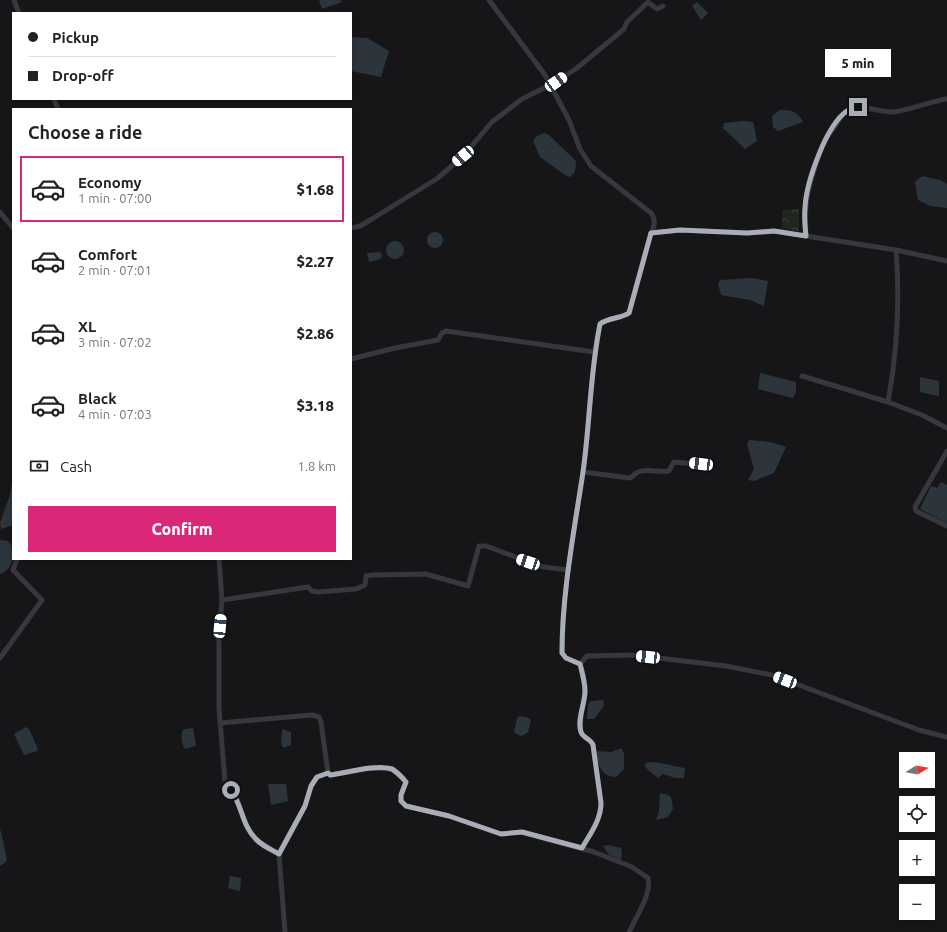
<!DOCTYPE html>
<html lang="en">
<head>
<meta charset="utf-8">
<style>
  :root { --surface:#fff; --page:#f6f6f6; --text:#222; --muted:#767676; --line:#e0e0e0; --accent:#db2777 }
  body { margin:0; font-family:Ubuntu,sans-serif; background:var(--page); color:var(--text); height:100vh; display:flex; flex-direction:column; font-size:15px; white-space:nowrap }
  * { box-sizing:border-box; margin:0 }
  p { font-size:13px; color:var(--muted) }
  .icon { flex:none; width:22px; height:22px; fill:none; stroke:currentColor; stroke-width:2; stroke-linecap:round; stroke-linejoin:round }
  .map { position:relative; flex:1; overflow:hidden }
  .details { position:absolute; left:12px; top:108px; width:340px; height:452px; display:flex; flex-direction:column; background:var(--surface); border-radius:0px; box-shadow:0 2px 6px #0003 }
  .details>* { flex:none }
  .banner { position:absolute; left:12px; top:12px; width:340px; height:88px; border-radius:0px; box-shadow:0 2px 6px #0003; display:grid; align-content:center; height:88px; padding:0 16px; background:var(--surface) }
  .needle { width:26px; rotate:79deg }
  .tools { position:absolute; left:899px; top:752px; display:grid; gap:8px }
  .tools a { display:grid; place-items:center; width:36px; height:36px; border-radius:0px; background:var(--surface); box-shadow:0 2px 6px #0003; font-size:20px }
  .end { position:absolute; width:18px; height:18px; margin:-9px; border:5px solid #a8adb8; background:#111; box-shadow:0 0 0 2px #111 }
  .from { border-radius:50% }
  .bubble { position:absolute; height:28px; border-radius:0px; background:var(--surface); box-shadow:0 2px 6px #0003; font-size:13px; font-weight:800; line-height:28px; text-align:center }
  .car { position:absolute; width:12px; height:24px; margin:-12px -6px; border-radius:5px; box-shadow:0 0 3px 1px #0007; background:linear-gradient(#fff 24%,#345 0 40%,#fff 0 76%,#345 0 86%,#fff 0) }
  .banner b { display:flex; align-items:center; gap:14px; height:38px; font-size:15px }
  .banner b+b { border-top:1px solid var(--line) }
  .banner i { width:10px; height:10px; background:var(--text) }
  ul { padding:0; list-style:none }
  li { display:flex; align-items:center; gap:12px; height:66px; margin:0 8px 6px; padding:0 8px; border:2px solid transparent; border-radius:0px }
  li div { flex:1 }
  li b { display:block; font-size:15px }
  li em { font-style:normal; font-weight:800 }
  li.active { border-color:var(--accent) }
  li>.icon { width:36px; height:36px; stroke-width:1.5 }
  h2 { padding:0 16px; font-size:18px; line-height:48px }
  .pay { display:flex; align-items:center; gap:10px; height:44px; padding:0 16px; font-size:15px }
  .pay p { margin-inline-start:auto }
  .button { display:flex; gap:8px; margin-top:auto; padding:8px 16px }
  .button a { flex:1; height:46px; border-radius:0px; background:var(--accent); color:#fff; font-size:16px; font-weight:800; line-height:46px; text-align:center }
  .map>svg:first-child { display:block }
  .park { fill:url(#park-crowns) }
  .water { fill:#2c353c }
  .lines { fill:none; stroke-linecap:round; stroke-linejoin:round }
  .minor { stroke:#37383d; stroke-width:5 }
  .route { stroke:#a8adb8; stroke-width:5 }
</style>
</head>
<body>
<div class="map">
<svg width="947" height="932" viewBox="0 0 947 932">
  <defs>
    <pattern id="park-crowns" width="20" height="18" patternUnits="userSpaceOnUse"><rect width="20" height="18" fill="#1e261f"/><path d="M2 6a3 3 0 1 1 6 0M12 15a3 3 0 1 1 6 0" fill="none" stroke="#3c433d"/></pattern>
  </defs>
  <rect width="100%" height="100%" fill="#161618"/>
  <path class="park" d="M799,209V232L782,228V210Z"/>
  <g class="water">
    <path d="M319,0H340L342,2L322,9Z"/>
    <path d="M697,2L708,13L701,20L692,6Z"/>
    <path d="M351,37L367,38L389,51L381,77L351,71Z"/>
    <path d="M780,110C792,110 797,111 803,122L778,131L773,127L772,116Z"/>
    <path d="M743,121L753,122L757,141L745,149L723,128L724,123Z"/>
    <path d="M544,133L549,135L576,161L575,172L570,177L565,175L540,157L533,141L537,136Z"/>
    <path d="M922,176L940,180L947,184V208L930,206L918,200L915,182Z"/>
    <circle cx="435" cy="240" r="8"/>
    <circle cx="395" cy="250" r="9"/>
    <path d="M380,252L382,255L381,259L369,262L367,253Z"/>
    <path d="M751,278L768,281L764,306L750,300L721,295L718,284L720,280Z"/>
    <path d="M760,373L796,382V392L793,398L758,389Z"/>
    <path d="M920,377L939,381V396L920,392Z"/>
    <path d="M749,440L771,442L786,447L774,473L754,481L748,480L754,469L747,444Z"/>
    <path d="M13,477V525L1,529L0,523L10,495Z"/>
    <path d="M941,482L947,485V523L920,509L931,486L937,488Z"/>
    <path d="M0,540L8,541L13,547C13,558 12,570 0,574Z"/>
    <path d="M603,700L604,706L594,719H587L588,704L591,701Z"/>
    <path d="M519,716L527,717L531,720L528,732L522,736L516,734L514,731L517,718Z"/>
    <path d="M26,727L29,729L38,749L37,751L24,755L14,734Z"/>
    <path d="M193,728L196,746L185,749C181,743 180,734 184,729Z"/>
    <path d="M282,729L291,732V745L284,748L281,745Z"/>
    <path d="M621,748L624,753V769L616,777C602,777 598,766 596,754L597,751L611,752Z"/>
    <path d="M649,762C661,762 672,766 685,768L684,778H675L663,774L658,778L646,768L645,764Z"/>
    <path d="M268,784H286L288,801L271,805Z"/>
    <path d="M660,793L668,795L671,797L673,809L668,817L656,820L659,811Z"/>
    <path d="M0,828L7,859L6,862L0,866Z"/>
    <path d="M609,845L621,848L622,853L621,860L609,855L603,846Z"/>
    <path d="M230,876L241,878L240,891L228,888Z"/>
  </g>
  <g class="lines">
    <g class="minor">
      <path d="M14,0L19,13"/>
      <path d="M489,0L545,75L569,120L580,149L591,166L651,213C656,220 655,225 651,233L680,230L747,233L774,231L896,250C900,300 897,353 888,402L802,376"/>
      <path d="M54,99L58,109"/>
      <path d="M0,212L13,228"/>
      <path d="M351,228L360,226L372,219L438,178L463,156L492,122L522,99L556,82L577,68L624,29L627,22L648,2L657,9L663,6"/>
      <path d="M806,236C804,203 807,192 817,161C821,149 824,138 833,129C838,123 840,115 848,110C862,104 879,112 893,112C908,111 930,101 947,99"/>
      <path d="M896,250L947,261"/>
      <path d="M351,359L395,348L438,340L442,333L446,331L594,352"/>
      <path d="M888,402L922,415L947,428"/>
      <path d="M947,451L915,507L916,511L947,526"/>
      <path d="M583,472L630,478C634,476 635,473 638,472C648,468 659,473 669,471L674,462L709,465"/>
      <path d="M219,559L222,600L219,638V708L225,782L236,797L248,829L256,840L279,854L285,932"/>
      <path d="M222,600L308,587L312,591L318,592L356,589L365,585L366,576L372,575L426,574L468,586L479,546H486L543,567L569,570"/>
      <path d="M0,658L42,600L13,570L17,559"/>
      <path d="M580,664L587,656L633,655L726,666L772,675L919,730L947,737"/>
      <path d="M220,723L312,715L319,717L321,722L328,773L330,775L372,768L392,769L406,782L401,795V801L406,806L449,816L501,834L522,832L594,852L632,867L648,878C652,894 636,917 629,932"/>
      <path d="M582,848C590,834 601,820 601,803L593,745C591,739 583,738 581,732C577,719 585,704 585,691C585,683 583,672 580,664L566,658L562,653C562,593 574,532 583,472C590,423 590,373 600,324C609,317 620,319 629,313L651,233"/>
      <path d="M279,854L305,806L311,787L317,777L328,773"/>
    </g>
  </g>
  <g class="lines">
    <path class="route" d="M231,790C242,805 242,826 256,839C262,846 272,850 279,854L305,806L311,786L317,777L328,773L330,775C346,773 376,764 392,769C397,772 402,777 406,782L401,795V801L406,806L449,816L501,834L522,832L582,848C590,834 601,820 601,803L593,745C591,739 583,738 581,732C577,719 585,704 585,691C585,683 582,672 580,664L566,658L562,653C562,593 574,532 583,472C590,423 590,373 600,324C609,317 620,319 629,313L651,233L680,230L747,233L774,231L806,236C805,227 804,217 805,208C806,183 826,125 847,111C850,109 854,108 858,107"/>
  </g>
</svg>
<div class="tools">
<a><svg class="needle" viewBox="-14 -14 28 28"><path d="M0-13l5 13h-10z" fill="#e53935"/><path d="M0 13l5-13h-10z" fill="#767676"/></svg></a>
<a><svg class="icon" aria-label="locate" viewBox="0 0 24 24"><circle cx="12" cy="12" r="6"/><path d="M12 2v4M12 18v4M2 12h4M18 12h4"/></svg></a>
<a>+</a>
<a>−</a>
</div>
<i class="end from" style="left:231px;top:790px"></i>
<i class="end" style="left:858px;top:107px"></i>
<div class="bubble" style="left:825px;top:49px;width:66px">5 min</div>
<i class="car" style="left:556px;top:82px;rotate:55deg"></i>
<i class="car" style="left:463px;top:156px;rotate:229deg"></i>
<i class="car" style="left:701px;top:464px;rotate:277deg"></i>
<i class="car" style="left:528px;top:562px;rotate:289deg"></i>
<i class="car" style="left:220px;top:626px;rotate:5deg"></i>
<i class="car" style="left:648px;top:657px;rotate:276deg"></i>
<i class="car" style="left:785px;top:680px;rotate:291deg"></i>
<div class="banner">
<b><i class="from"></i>Pickup</b>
<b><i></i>Drop-off</b>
</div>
<section class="details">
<h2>Choose a ride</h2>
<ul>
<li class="active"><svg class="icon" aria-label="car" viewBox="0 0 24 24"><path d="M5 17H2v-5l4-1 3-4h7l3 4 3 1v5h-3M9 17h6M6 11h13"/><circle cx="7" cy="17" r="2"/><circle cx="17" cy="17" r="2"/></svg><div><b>Economy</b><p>1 min · 07:00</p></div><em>$1.68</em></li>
<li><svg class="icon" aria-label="car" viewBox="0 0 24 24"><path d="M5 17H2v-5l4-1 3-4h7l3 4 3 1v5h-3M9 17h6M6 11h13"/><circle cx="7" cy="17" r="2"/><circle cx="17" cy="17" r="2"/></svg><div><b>Comfort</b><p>2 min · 07:01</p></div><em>$2.27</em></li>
<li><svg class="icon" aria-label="car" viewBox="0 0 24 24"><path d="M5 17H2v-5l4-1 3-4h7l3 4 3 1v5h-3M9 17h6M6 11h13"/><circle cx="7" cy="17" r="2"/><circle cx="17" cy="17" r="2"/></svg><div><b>XL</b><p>3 min · 07:02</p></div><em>$2.86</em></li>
<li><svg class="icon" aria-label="car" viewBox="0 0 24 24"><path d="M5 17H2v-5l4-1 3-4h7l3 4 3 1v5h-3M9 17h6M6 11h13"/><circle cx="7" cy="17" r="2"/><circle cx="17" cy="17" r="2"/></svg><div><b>Black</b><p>4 min · 07:03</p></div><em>$3.18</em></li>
</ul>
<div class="pay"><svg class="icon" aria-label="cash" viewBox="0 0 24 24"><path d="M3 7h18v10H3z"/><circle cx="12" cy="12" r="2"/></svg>Cash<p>1.8 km</p></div>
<div class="button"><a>Confirm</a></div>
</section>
</div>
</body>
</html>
